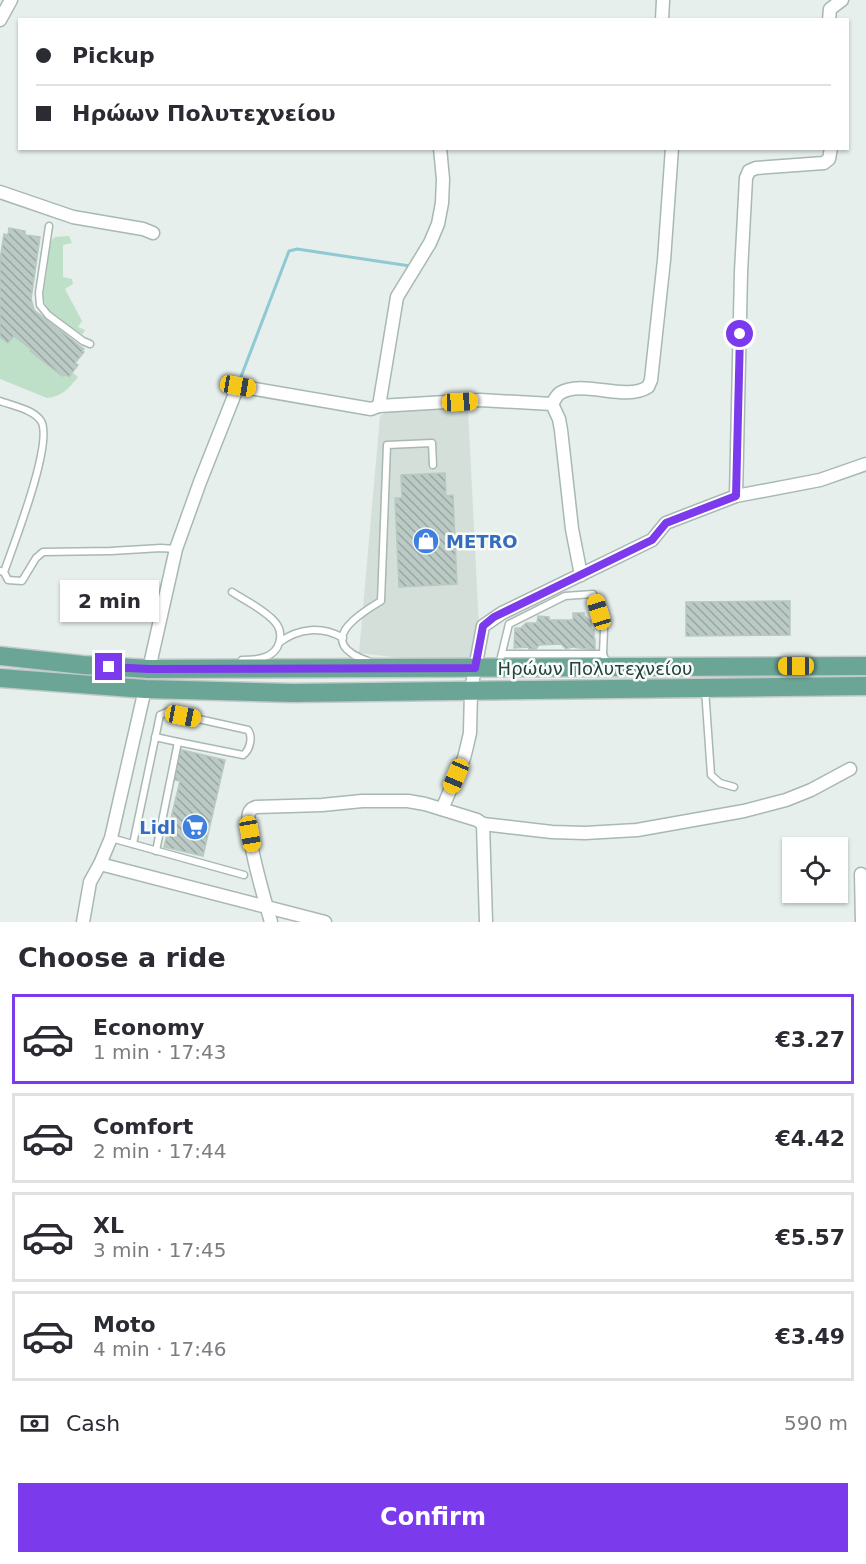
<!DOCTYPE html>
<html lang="en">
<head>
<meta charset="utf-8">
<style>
  :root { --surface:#fff; --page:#f2f2f3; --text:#2b2b33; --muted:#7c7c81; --line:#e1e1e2; --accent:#7c3aed }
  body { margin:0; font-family:"DejaVu Sans",sans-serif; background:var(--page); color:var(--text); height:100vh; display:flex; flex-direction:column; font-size:22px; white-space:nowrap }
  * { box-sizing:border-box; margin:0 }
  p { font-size:20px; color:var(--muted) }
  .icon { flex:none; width:33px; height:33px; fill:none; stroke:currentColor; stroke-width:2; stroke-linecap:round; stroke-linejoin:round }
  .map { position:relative; height:922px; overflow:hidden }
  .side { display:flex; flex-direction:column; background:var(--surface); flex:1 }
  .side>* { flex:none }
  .hud { position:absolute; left:18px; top:18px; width:831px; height:132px; border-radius:0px; box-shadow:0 2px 4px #0004; display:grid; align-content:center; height:132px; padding:0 18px; background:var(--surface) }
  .buttons { position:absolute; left:782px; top:837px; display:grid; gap:12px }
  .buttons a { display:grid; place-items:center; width:66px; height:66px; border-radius:0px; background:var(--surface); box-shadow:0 2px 4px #0004; font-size:30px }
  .end { position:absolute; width:27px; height:27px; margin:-14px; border:8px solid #7c3aed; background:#fff; box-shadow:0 0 0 3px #fff }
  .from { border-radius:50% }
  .bubble { position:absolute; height:42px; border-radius:0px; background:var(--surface); box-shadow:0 2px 4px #0004; font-size:20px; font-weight:700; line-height:42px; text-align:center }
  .car { position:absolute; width:18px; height:36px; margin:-18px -9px; border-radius:8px; box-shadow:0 0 4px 2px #0007; background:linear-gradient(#f5c518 24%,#345 0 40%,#f5c518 0 76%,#345 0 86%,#f5c518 0) }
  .hud b { display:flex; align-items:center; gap:21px; height:57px; font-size:22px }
  .hud b+b { border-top:2px solid var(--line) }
  .hud i { width:15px; height:15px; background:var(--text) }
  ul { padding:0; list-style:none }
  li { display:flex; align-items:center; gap:18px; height:90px; margin:0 12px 9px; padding:0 6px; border:3px solid var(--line); border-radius:0px }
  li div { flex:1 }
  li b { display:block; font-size:22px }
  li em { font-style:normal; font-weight:700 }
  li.on { border-color:var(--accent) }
  li>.icon { width:54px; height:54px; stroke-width:1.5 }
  h2 { padding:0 18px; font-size:27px; line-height:72px }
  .pay { display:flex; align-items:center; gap:15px; height:66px; padding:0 18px; font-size:22px }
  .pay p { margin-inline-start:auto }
  .primary-button { display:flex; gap:12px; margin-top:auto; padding:12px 18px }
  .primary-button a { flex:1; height:69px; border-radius:0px; background:var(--accent); color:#fff; font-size:24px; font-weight:700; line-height:69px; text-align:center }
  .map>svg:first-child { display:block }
  .built { fill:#d4dfda }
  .grass { fill:#bfe0c8 }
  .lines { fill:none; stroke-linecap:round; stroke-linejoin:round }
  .stream { stroke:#8ec9d4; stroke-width:3 }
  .building { fill:url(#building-back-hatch); stroke:#b8c9c2; stroke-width:1.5 }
  .service-casing { stroke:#a8b8b2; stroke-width:9 }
  .minor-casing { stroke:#a8b8b2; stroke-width:15 }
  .primary-casing { stroke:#c2cac8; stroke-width:21 }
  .service { stroke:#fff; stroke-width:6 }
  .minor { stroke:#fff; stroke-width:12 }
  .primary { stroke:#6aa596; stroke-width:18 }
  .route { stroke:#7c3aed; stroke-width:8 }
  .labels { text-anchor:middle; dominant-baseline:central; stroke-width:5; stroke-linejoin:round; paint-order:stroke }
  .shop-label { font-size:18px; font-weight:bold; fill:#366cbe; stroke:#f7fbf9; text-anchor:start }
  .street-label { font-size:18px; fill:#24423a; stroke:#f7fbf9 }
</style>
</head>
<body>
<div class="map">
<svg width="866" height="922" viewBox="0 0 866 922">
  <defs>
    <pattern id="building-back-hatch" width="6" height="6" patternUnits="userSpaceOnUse" patternTransform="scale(1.5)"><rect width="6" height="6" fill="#bbcac4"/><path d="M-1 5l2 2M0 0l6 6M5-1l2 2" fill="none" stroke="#98a6a0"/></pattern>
  </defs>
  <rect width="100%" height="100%" fill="#e6efeb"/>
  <path class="built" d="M468,409L479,627L473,660H417L359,653L380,416L389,411Z"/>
  <g class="grass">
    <path d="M69,236L72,243L63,245V277L72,279L73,284L65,289L82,321L78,327L85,330L83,334C69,332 47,313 43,298L51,241L55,237Z"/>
    <path d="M14,336L31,349L30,352L62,376L66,375L69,377L73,373L78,377C70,387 62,397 47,398L0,379V337L8,343Z"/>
  </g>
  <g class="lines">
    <path class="stream" d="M239,382L289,251L297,249L410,266"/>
  </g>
  <g class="building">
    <path d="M9,228L25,231V235L40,237L31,299L34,310L84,349L82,351L84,352L75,363L78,365L69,377L66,375L62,376L30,351L31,349L14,336L8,343L0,337V260L4,234L8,235Z"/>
    <path d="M445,473L446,496L453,495L457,584L399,587L395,498H402L401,475Z"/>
    <path d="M790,601V635L686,636V602Z"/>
    <path d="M573,613H584V616L591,621V629L594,630V639H595V650L572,647L566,649L561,644L539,645L536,649H529L528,647L514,648L515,628H521L526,623H537L538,616L549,617V620H573Z"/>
    <path d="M178,749L225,760L203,856L164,847L180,781L171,779Z"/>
  </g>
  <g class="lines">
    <defs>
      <g id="service">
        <path d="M49,226L39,293L40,305L48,315L83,341L90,344"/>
        <path d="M0,401C13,406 33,409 41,421C54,442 13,546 4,572L0,571"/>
        <path d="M4,572L8,580L22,581L36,558L43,552L111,551L161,548L176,549"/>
        <path d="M232,592C246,601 265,610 275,622C285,634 280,652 265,657C258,660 249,660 242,660"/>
        <path d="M280,642C299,628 322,626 343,638"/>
        <path d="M502,654H603"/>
        <path d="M368,661C316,643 354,617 381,601L387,445L432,443L433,465"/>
        <path d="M499,665L509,624L565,596L593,594L604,629L603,654L607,664"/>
        <path d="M705,689L711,775L720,783L734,787"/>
        <path d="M155,737L178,742"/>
        <path d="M111,838L244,875"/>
        <path d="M133,844L160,715L167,712L248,730C253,737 250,750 243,755L178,742L156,851"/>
      </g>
      <g id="minor">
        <path d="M0,20L11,0"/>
        <path d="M662,20L663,0"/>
        <path d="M829,20L830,9L842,0"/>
        <path d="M0,192L73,217L143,229L153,233"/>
        <path d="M552,404C554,401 556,396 560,393C584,379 624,402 648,387L651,380L664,260L672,148"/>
        <path d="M379,406L397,297L430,243L438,224L442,203L443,179L440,148"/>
        <path d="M736,496L741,272L746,178L749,171L756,168L824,163L829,159L831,148"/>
        <path d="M149,669L176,549L200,482L238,386L371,409L379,406L480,400L552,404L559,419L561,430L572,529L581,575"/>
        <path d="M442,809L464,758L467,746L470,733L471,690L483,626L502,613L652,540L666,523L736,496L820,480L866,464"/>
        <path d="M483,824L486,922"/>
        <path d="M100,864L111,838L145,689"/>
        <path d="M861,874L862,922"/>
        <path d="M83,922L90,882L100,864L325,922"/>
        <path d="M271,922C265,901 244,831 249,813C251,808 252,809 256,807L322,805L362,801H408L425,804L477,820L483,824L552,832L585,833L637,830L744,811L786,800L811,790L850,769"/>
      </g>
      <g id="primary">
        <path d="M0,656L83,665L149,669L866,666"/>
        <path d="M0,678L145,689L293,693L866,686"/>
      </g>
    </defs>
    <use href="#service" class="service-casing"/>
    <use href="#minor" class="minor-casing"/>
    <use href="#primary" class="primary-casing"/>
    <use href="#service" class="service"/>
    <use href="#minor" class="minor"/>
    <use href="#primary" class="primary"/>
  </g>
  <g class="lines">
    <path class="route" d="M109,667L149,669L475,668L483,626L494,617L652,540L666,523L736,496L740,334"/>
  </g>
  <defs>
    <symbol id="shop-disc" viewBox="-11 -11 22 22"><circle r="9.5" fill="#3f7fe0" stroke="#f7fbf9"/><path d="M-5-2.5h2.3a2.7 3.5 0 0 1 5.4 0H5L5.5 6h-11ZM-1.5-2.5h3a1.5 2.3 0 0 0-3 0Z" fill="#fff"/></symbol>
    <symbol id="supermarket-disc" viewBox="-11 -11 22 22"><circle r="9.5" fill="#3f7fe0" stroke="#f7fbf9"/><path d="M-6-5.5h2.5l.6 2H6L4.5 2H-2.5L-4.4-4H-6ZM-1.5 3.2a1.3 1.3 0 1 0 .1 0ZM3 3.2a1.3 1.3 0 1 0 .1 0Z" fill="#fff"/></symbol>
  </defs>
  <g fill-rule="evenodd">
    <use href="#shop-disc" x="411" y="526" width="30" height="30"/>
    <use href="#supermarket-disc" x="180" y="812" width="30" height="30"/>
  </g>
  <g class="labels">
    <g class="shop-label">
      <text x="446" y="541">METRO</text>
      <text x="176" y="827" text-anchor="end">Lidl</text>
    </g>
    <g class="street-label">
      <text x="595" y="668">Ηρώων Πολυτεχνείου</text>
    </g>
  </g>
</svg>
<div class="buttons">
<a><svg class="icon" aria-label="locate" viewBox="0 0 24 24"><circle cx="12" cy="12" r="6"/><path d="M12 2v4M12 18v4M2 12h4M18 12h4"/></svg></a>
</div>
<i class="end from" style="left:740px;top:334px"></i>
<i class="end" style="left:109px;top:667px"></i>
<div class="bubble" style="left:60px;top:580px;width:99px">2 min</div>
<i class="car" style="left:238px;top:386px;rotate:100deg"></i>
<i class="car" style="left:460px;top:402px;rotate:87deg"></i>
<i class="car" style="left:599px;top:612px;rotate:343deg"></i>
<i class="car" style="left:796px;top:666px;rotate:270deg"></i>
<i class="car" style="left:183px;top:716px;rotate:101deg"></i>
<i class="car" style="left:456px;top:776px;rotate:203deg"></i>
<i class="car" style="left:250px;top:834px;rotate:170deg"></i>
<div class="hud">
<b><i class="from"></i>Pickup</b>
<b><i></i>Ηρώων Πολυτεχνείου</b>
</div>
</div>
<section class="side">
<h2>Choose a ride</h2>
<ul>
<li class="on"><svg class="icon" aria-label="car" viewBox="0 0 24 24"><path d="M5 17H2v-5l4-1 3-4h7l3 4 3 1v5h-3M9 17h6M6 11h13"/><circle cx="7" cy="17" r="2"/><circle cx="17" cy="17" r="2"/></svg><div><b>Economy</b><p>1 min · 17:43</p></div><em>€3.27</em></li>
<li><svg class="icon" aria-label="car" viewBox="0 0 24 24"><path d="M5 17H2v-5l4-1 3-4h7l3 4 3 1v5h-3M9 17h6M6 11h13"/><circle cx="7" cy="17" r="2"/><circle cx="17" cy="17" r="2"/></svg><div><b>Comfort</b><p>2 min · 17:44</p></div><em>€4.42</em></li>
<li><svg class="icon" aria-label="car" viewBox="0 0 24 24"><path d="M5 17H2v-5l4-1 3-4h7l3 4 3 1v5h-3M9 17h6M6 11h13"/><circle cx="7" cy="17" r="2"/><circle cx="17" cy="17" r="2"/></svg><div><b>XL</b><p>3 min · 17:45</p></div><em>€5.57</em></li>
<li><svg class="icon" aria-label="car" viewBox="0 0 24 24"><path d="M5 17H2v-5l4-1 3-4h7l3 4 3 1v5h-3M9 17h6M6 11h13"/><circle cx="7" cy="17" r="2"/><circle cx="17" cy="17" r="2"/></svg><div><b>Moto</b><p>4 min · 17:46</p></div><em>€3.49</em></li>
</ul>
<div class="pay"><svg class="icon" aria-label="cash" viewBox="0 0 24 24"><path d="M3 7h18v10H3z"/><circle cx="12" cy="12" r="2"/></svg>Cash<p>590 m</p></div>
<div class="primary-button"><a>Confirm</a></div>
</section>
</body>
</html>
